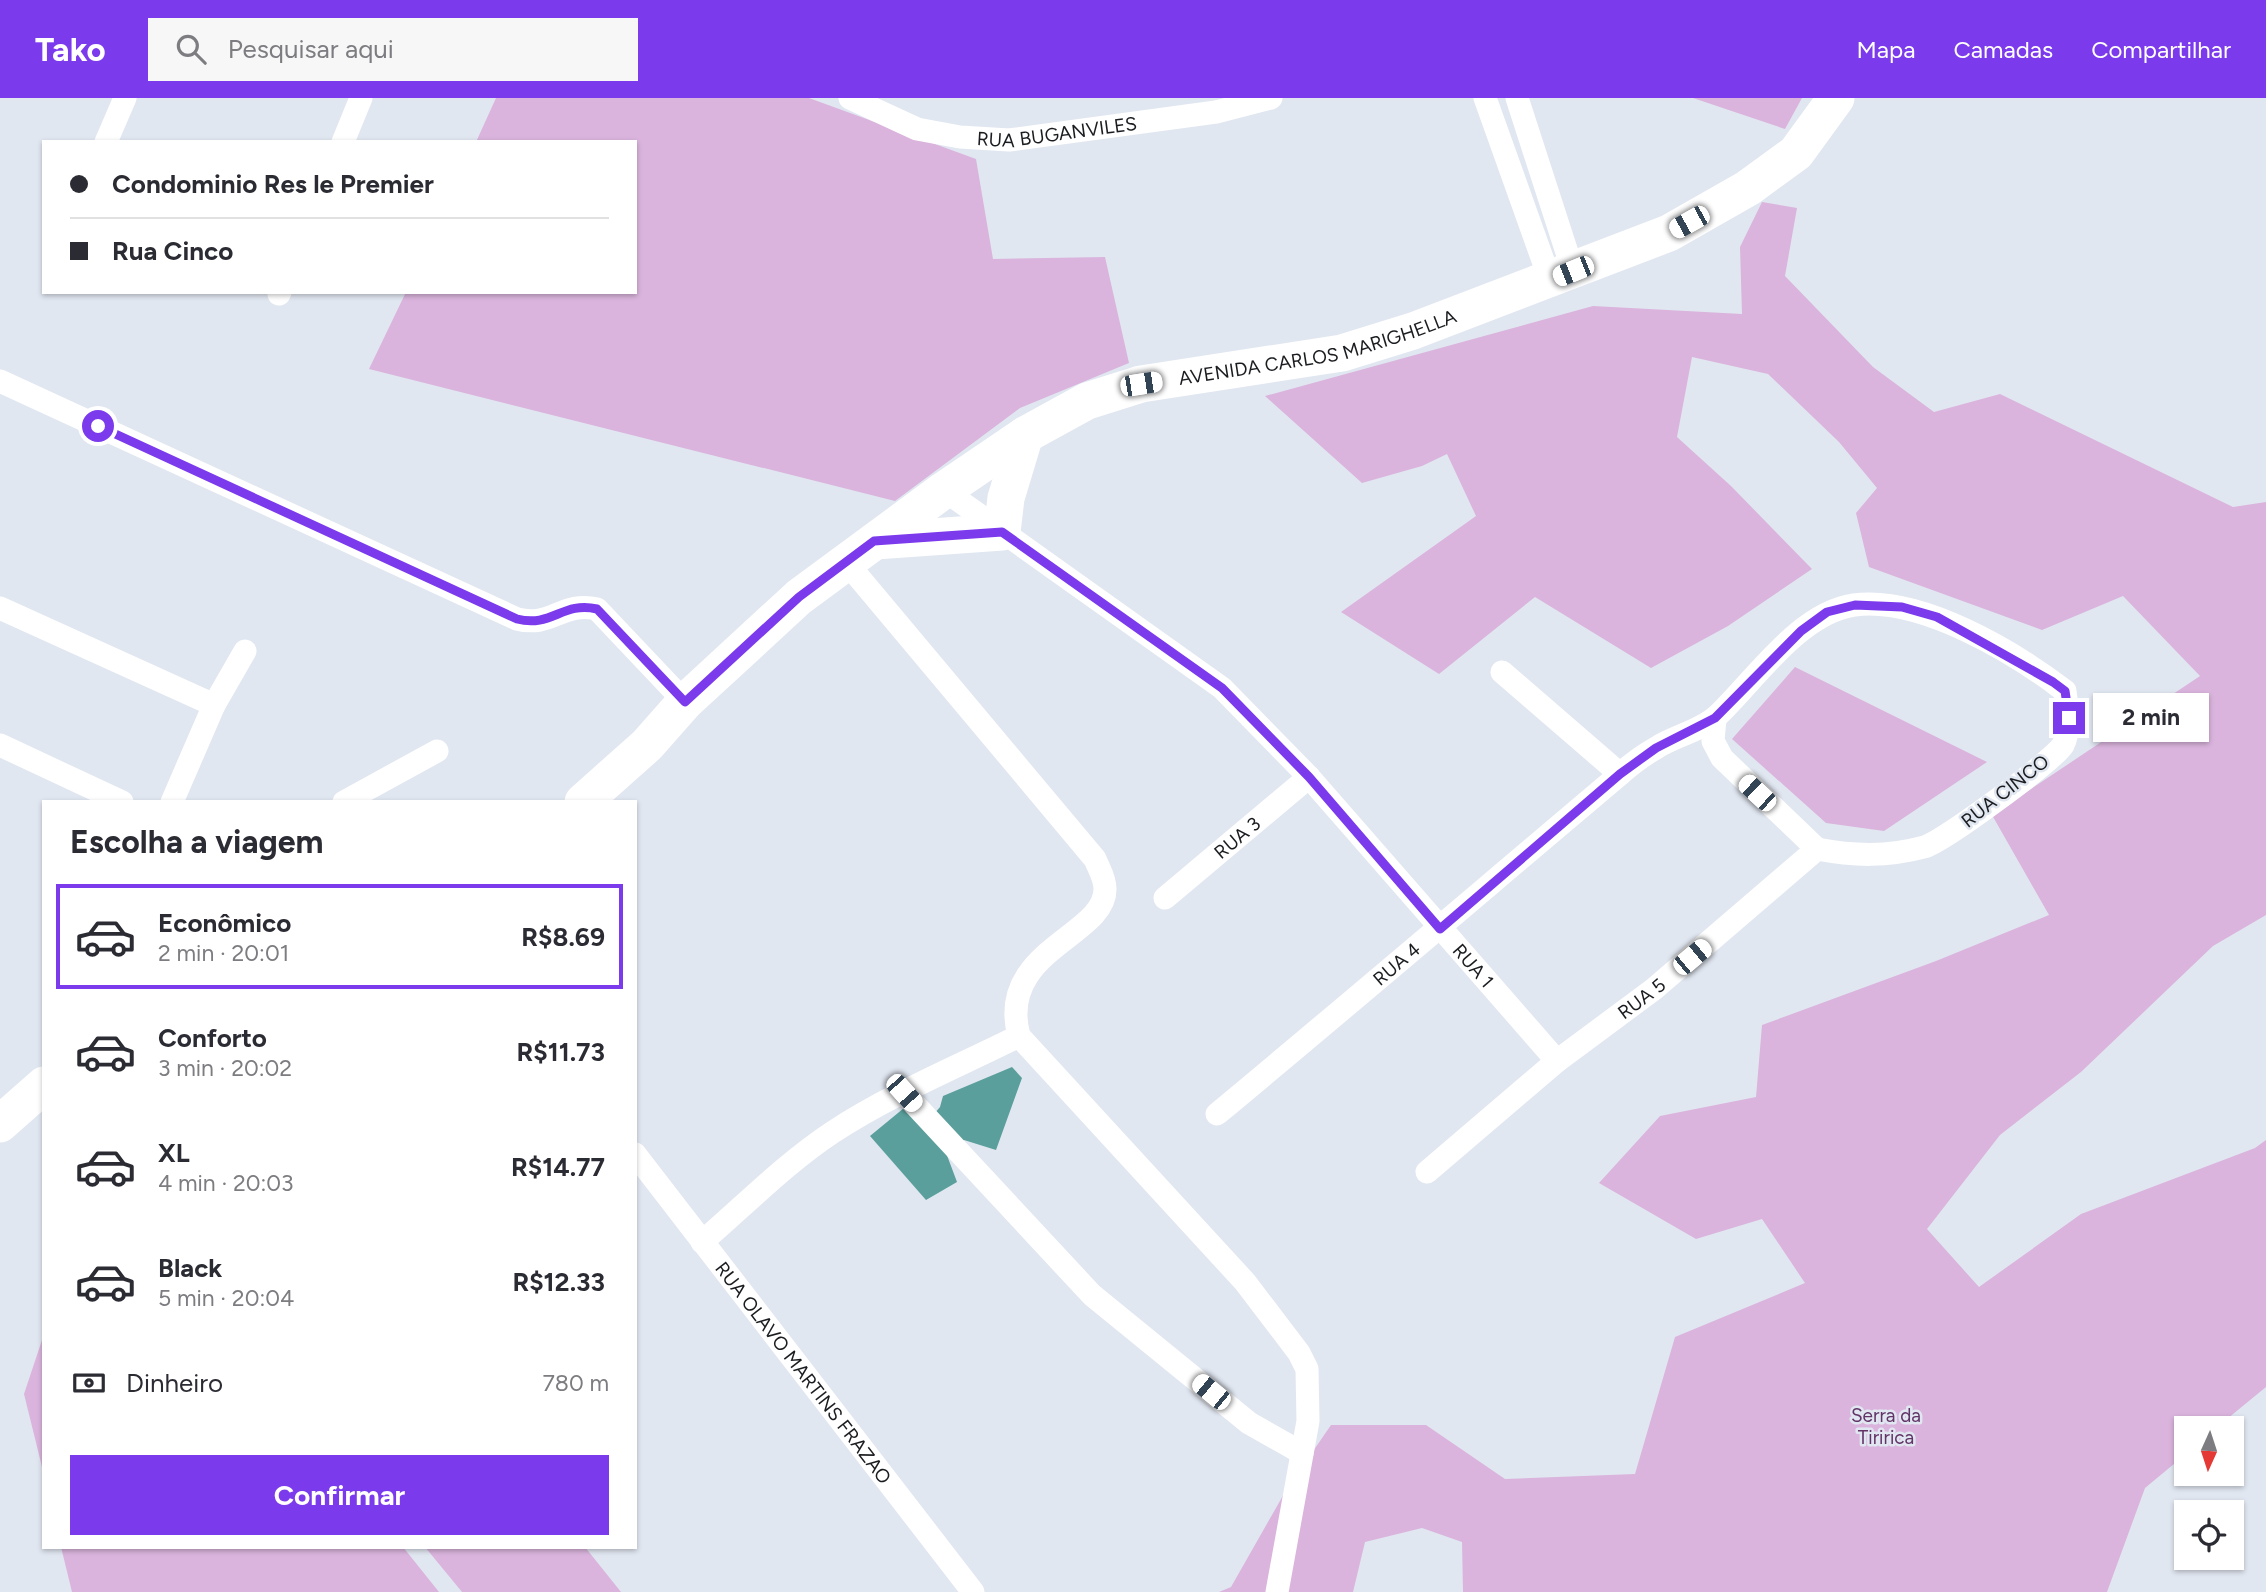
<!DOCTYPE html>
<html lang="pt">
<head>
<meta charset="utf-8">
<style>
  :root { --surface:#fff; --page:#f7f7f7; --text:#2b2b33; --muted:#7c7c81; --line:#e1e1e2; --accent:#7c3aed }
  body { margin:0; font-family:Figtree,sans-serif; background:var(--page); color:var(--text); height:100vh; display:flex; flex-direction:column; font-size:26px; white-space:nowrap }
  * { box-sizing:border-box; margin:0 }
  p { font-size:23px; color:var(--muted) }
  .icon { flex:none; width:38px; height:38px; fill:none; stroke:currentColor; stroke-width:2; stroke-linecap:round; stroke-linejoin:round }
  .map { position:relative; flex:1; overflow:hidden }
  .details { position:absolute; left:42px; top:702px; width:595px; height:749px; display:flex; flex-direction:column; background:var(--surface); border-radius:0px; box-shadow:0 2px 5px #0004 }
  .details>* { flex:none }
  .banner { position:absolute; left:42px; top:42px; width:595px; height:154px; border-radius:0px; box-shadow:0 2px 5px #0004; display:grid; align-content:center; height:154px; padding:0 28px; background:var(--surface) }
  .needle { width:46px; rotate:183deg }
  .controls { position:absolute; left:2174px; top:1318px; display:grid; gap:14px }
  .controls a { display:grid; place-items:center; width:70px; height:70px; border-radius:0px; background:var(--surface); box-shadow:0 2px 5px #0004; font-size:35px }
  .end { position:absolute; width:32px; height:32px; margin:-16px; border:9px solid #7c3aed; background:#fff; box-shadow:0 0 0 4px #fff }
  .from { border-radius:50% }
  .bubble { position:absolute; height:49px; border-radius:0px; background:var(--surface); box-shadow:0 2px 5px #0004; font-size:23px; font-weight:700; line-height:49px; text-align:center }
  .car { position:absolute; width:21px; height:42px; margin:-21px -10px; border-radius:9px; box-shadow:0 0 5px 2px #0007; background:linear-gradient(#fff 24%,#345 0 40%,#fff 0 76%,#345 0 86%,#fff 0) }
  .banner b { display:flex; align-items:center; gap:24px; height:66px; font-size:26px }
  .banner b+b { border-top:2px solid var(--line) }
  .banner i { width:18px; height:18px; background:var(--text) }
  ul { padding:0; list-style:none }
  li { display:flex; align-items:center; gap:21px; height:105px; margin:0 14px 10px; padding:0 14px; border:4px solid transparent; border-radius:0px }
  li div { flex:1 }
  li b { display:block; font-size:26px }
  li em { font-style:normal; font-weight:700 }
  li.on { border-color:var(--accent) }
  li>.icon { width:63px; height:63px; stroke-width:1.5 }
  h2 { padding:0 28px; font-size:32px; line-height:84px }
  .pay { display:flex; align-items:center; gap:18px; height:77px; padding:0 28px; font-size:26px }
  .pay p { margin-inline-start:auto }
  .cta { display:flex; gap:14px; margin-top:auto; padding:14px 28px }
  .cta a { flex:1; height:80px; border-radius:0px; background:var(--accent); color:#fff; font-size:28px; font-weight:700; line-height:80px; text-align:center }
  header { display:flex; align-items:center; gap:42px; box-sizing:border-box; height:98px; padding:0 35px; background:var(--accent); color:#fff }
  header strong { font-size:33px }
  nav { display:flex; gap:38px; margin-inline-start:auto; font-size:24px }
  .search { width:490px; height:63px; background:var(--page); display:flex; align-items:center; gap:18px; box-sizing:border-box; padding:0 24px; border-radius:0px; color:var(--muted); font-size:26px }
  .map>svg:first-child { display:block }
  .green { fill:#dab4dd }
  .water { fill:#5a9f9b }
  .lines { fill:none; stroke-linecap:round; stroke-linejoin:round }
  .minor { stroke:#fff; stroke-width:23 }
  .primary { stroke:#fff; stroke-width:37 }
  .route { stroke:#7c3aed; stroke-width:9 }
  .labels { text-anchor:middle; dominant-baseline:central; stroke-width:5; stroke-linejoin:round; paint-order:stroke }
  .street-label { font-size:19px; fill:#1a1c1f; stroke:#e1e7f1 }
  .park-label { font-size:19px; fill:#623367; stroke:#e1e7f1 }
</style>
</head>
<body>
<header>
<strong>Tako</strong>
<div class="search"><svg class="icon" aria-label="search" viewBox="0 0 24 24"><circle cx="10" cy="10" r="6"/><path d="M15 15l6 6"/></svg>Pesquisar aqui</div>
<nav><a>Mapa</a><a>Camadas</a><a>Compartilhar</a></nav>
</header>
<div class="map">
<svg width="2266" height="1494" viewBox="0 0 2266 1494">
  <rect width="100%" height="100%" fill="#e1e7f1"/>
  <g class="green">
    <path d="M496,0H809L976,61L993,161L1105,159L1129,265L1020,310L895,403L369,271L406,194H635V44H476Z"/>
    <path d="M1693,0H1802L1785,31Z"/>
    <path d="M1762,104L1797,110L1785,178L1873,269L1934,314L2000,296L2233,409L2266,404V817L2213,848L2081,974L2000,1037L1927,1131L1979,1189L2081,1116L2255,1050L2266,1042V1289L2216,1330H2186V1356L2145,1390L2107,1494H1463L1462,1444L1422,1430L1365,1444L1353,1494H1219L1231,1489L1285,1394L1331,1327H1426L1505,1381L1635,1376L1675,1239L1805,1185L1762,1121L1696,1141L1599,1085L1660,1018L1756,999L1762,927L1936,863L2049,817L1992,717L2200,578L2123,498L2042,532L1869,469L1856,415L1877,390L1839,344L1768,276L1692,259L1677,339L1731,388L1812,471L1728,528L1651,570L1535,499L1439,576L1341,514L1476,418L1447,356L1422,368L1362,385L1265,298L1593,208L1742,216L1740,149Z"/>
    <path d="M1795,569L1987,664L1884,733L1826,725L1732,641Z"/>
    <path d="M44,1236V1377L24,1296Z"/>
    <path d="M61,1449H403L439,1494H72Z"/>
    <path d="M425,1449H585L621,1494H462Z"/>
  </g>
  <path class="water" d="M1012,969L1022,980L996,1052L964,1042L945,1052L957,1084L926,1102L870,1038L904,1010L923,1029L940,1009L943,998Z"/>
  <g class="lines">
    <g class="minor">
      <path id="s1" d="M850,0L917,31L960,39L1009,42L1216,14L1271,0"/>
      <path d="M1485,0L1550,182"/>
      <path d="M1517,0L1573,173"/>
      <path d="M106,44L125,0"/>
      <path d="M343,44L361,0"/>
      <path d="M279,196L280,194"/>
      <path d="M0,283L517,521C552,530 562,503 597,511L685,604"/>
      <path id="s2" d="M944,392L1222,590L1309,679L1557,963"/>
      <path d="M846,464L1095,761C1099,771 1105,780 1105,791C1106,838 996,852 1019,938L1245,1184L1299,1255L1307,1271L1308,1323L1277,1494"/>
      <path d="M0,510L214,607"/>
      <path d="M1502,574L1620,676"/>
      <path d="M1715,620L1713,643L1722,660L1817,751"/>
      <path d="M0,647L122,704"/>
      <path d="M172,704L214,607L245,553"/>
      <path d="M344,704L437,653"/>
      <path id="s3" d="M1165,800L1309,679"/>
      <path d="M904,995L1092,1197L1249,1325L1302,1355"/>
      <path id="s4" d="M1217,1016C1352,904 1484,791 1618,678C1629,668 1642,658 1656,650C1674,638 1701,633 1717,618C1755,582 1799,515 1854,507C1921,498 2014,554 2065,593C2067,610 2071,631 2063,647C2054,662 1943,744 1924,749C1887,759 1854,758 1817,751"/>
      <path id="s5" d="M635,1056L973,1494"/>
      <path id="s6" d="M1427,1074L1557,963L1654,891L1817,751"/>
      <path d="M702,1144C745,1107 786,1065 833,1034C891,996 957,969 1019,938"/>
    </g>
    <g class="primary">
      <path d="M875,443L1002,434L1006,400L1025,337"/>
      <path id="s7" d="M583,704L647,647L685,604L799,499L944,392L1025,337L1087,303L1141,286L1342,255L1413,233L1669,135L1748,90L1796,55L1836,0"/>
      <path d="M0,1026L44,987"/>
    </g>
  </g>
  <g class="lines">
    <path class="route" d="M98,328L517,521C552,530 562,503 597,511L685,604L799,499L874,443L1002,434L1222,590L1309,679L1440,831L1620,676L1656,650L1715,620L1801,533L1827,514L1855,507L1902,509L1937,519L2053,584L2065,593L2069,620"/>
  </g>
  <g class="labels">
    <g class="street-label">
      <text stroke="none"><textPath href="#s1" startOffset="215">RUA BUGANVILES</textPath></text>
      <text stroke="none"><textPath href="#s7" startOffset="884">AVENIDA CARLOS MARIGHELLA</textPath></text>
      <text transform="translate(2005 693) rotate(-38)">RUA CINCO</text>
      <text stroke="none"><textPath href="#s3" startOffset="94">RUA 3</textPath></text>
      <text stroke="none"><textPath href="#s4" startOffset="234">RUA 4</textPath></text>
      <text stroke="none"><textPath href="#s2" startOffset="716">RUA 1</textPath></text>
      <text stroke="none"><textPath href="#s6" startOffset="276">RUA 5</textPath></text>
      <text stroke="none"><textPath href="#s5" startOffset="276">RUA OLAVO MARTINS FRAZAO</textPath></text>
    </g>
    <g class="park-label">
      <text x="1886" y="1317">Serra da<tspan x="1886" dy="22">Tiririca</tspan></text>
    </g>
  </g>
</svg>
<div class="controls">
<a><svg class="needle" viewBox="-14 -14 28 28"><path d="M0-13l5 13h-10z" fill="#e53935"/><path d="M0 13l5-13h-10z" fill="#7c7c81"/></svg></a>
<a><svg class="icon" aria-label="locate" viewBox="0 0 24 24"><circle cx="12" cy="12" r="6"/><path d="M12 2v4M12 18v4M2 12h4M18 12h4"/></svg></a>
</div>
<i class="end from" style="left:98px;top:328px"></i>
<i class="end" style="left:2069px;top:620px"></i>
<div class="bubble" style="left:2093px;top:595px;width:116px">2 min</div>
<i class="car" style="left:1689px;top:124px;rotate:241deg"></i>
<i class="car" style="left:1573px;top:173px;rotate:248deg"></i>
<i class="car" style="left:1141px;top:286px;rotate:81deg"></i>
<i class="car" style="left:1757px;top:695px;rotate:313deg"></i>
<i class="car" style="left:1692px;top:859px;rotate:50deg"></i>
<i class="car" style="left:904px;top:995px;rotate:138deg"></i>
<i class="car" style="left:1211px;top:1294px;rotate:309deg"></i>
<div class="banner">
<b><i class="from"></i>Condominio Res le Premier</b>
<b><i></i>Rua Cinco</b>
</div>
<section class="details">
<h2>Escolha a viagem</h2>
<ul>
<li class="on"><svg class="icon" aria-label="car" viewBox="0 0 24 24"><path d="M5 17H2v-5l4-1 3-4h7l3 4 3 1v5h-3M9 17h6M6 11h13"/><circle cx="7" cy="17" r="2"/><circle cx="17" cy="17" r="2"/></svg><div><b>Econômico</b><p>2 min · 20:01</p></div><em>R$8.69</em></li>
<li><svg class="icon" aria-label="car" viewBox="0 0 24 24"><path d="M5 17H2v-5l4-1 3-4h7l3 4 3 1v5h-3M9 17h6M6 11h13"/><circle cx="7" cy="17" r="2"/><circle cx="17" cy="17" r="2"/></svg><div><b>Conforto</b><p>3 min · 20:02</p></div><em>R$11.73</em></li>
<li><svg class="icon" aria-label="car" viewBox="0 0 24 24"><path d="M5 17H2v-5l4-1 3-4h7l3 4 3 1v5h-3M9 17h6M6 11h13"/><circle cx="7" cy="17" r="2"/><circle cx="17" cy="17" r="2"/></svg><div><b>XL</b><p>4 min · 20:03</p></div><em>R$14.77</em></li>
<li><svg class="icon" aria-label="car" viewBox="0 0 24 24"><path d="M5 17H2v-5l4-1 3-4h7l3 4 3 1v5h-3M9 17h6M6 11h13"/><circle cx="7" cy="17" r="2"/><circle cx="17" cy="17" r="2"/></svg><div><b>Black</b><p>5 min · 20:04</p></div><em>R$12.33</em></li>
</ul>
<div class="pay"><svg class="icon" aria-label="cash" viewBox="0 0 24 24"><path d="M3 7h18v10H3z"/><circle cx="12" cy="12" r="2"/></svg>Dinheiro<p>780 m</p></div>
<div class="cta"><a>Confirmar</a></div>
</section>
</div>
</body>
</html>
